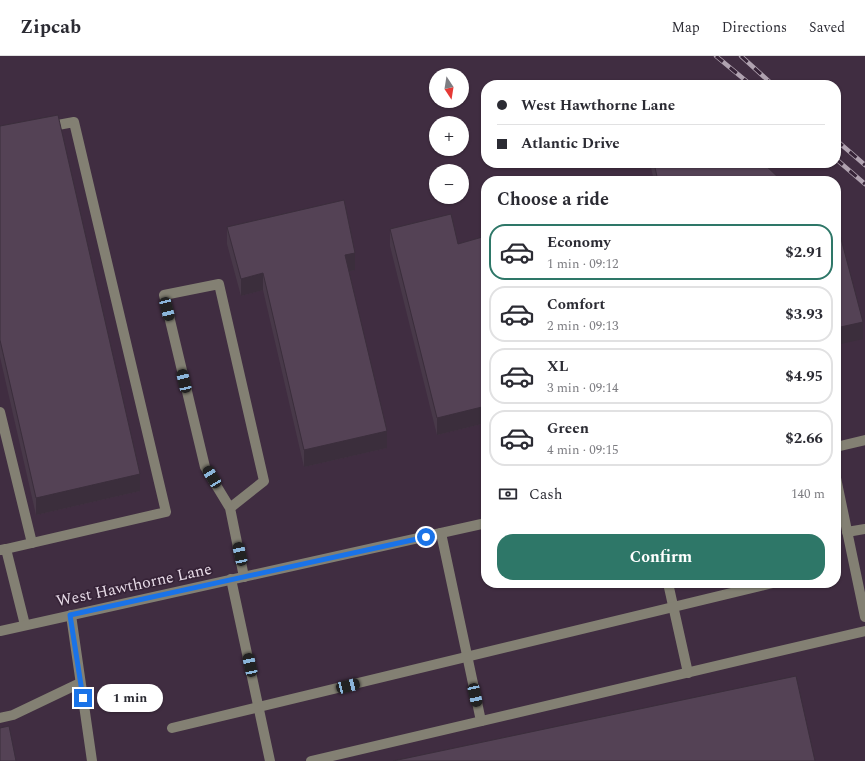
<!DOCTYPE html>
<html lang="en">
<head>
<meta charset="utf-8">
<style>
  :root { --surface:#fff; --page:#f7f7f7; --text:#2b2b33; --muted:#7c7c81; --line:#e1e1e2; --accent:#2e7768 }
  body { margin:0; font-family:Spectral,serif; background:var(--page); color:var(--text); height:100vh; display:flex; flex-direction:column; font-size:15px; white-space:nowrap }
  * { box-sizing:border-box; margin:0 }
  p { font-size:13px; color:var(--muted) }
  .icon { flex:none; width:22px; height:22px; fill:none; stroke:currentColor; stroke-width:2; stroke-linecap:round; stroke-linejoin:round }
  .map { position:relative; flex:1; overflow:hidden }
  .details { position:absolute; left:481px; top:120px; width:360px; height:412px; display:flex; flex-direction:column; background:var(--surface); border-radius:16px; box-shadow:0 1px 3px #0004 }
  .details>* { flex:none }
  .banner { position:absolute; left:481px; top:24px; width:360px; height:88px; border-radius:16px; box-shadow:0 1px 3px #0004; display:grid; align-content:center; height:88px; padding:0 16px; background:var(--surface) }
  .needle { width:26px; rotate:168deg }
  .controls { position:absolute; left:429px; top:12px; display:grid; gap:8px }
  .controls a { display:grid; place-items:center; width:40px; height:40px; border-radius:50%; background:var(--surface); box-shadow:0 1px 3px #0004; font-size:20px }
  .end { position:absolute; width:18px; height:18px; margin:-9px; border:5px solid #1a73e8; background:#fff; box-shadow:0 0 0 2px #fff }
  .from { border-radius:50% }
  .bubble { position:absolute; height:28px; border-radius:14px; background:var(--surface); box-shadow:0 1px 3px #0004; font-size:13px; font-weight:700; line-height:28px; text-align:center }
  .car { position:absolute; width:12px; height:24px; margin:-12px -6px; border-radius:5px; box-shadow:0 0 3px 1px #0007; background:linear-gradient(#222 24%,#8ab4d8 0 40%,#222 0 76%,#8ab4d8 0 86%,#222 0) }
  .banner b { display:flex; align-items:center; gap:14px; height:38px; font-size:15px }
  .banner b+b { border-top:1px solid var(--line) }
  .banner i { width:10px; height:10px; background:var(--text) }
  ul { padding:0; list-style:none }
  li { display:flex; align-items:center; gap:12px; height:56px; margin:0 8px 6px; padding:0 8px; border:2px solid var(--line); border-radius:16px }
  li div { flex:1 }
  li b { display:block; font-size:15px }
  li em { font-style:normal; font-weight:700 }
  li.active { border-color:var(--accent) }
  li>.icon { width:36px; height:36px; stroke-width:1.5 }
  h2 { padding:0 16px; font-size:18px; line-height:48px }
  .pay { display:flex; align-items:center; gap:10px; height:44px; padding:0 16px; font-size:15px }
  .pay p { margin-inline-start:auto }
  .primary-button { display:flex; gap:8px; margin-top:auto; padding:8px 16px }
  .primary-button a { flex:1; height:46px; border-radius:16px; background:var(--accent); color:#fff; font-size:16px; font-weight:700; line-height:46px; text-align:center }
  header { display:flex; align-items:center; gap:24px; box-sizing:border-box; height:56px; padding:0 20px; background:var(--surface); border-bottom:1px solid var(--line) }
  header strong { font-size:19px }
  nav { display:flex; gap:22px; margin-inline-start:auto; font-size:14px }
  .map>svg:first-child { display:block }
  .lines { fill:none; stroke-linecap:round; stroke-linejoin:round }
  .minor { stroke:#838073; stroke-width:10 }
  .rail-casing { stroke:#b0a2b0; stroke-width:4.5 }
  .rail { stroke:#362337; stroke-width:3; stroke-dasharray:9; stroke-linecap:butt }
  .wall { fill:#483949 }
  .shaded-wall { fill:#3b2e3c }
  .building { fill:#544255; stroke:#3b2e3c }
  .route { stroke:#1a73e8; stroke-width:5 }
  .labels { text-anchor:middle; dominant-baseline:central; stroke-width:3.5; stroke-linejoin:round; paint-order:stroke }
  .street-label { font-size:16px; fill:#e7dbe7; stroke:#362337 }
</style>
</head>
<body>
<header>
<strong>Zipcab</strong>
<nav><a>Map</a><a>Directions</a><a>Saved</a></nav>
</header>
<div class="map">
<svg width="865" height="705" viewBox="0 0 865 705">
  <rect width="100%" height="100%" fill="#402d41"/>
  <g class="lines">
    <g class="minor">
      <path d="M0,356L32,487"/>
      <path d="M836,391L865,384"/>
      <path d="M836,422L865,561"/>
      <path d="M230,452L264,425L219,228L164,239L205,411L230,452L244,521"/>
      <path d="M847,476L865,473"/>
      <path d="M441,477L481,665"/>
      <path d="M6,493L166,456L74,66L47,71"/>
      <path d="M1,494L6,493L25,569"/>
      <path d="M231,523L270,705"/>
      <path d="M668,527L688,617"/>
      <path d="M71,559L92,705"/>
      <path d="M0,575L486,467"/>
      <path d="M0,662L13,659L80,627"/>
      <path d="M172,672L773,527"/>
      <path d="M311,705L865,575"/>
    </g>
    <defs>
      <g id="rail">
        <path d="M716,0L751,29"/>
        <path d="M741,0L773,29"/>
        <path d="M836,84L865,109"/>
        <path d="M836,103L865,128"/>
      </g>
    </defs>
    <use href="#rail" class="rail-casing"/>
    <use href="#rail" class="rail"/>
  </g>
  <g class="wall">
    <path d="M0,70L140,435L36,459L0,301Z"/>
    <path d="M650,107H763L782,125H654Z"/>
    <path d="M227,171L355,214L349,215L387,392L304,411L263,234L241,240L227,188Z"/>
    <path d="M390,173L458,188L486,180V367L437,379L390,190Z"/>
  </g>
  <g class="shaded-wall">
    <path d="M355,197V214L345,216V199Z"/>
    <path d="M263,217V234L241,240V223Z"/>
    <path d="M863,266V283L836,289V272Z"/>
    <path d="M486,350V367L437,379V362Z"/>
    <path d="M387,375V392L304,411V394Z"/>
    <path d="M140,418V435L36,459V442Z"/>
  </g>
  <g class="building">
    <path d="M58,59L140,418L36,442L0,284V70Z"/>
    <path d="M654,107H763L782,125H658Z"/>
    <path d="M344,144L355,197L345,199L387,375L304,394L263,217L241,223L227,171Z"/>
    <path d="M451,158L458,188L486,180V350L437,362L390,173Z"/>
    <path d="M839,175L863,266L836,272V176Z"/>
    <path d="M796,620L815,705H393Z"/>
    <path d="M9,670L16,705H0V672Z"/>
  </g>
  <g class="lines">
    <path class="route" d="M83,642L70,559L426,481"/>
  </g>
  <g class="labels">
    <g class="street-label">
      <text transform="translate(134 529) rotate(-12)">West Hawthorne Lane</text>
    </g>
  </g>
</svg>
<div class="controls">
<a><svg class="needle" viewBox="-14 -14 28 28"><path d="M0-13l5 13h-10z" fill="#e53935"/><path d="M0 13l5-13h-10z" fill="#7c7c81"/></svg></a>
<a>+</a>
<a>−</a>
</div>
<i class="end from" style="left:426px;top:481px"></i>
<i class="end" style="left:83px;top:642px"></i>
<div class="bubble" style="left:97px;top:628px;width:66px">1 min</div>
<i class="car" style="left:167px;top:253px;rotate:166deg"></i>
<i class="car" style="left:184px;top:325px;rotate:347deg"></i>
<i class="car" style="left:212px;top:421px;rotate:329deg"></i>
<i class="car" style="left:240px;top:498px;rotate:348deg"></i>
<i class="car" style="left:250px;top:609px;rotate:348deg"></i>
<i class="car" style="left:348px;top:630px;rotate:76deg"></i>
<i class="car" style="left:475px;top:639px;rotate:168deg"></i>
<div class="banner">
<b><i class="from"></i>West Hawthorne Lane</b>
<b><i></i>Atlantic Drive</b>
</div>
<section class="details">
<h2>Choose a ride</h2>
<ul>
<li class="active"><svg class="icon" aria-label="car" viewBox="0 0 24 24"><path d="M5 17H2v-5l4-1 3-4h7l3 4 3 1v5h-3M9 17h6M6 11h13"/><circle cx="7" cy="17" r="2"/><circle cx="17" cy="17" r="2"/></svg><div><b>Economy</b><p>1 min · 09:12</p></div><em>$2.91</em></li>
<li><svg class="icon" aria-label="car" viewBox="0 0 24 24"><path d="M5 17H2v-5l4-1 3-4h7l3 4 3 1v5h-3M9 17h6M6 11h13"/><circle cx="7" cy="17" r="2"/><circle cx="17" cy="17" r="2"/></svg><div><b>Comfort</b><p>2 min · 09:13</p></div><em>$3.93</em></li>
<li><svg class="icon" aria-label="car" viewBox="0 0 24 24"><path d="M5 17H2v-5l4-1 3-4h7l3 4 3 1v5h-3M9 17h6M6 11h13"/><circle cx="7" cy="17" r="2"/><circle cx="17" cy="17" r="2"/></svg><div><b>XL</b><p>3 min · 09:14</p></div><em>$4.95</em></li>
<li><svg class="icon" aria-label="car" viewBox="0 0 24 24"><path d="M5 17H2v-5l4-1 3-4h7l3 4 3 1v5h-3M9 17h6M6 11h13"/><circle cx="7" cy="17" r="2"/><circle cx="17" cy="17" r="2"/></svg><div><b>Green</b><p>4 min · 09:15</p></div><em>$2.66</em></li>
</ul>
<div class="pay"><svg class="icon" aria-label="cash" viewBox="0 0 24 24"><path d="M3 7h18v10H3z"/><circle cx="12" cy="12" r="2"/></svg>Cash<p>140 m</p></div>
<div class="primary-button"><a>Confirm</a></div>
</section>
</div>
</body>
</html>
